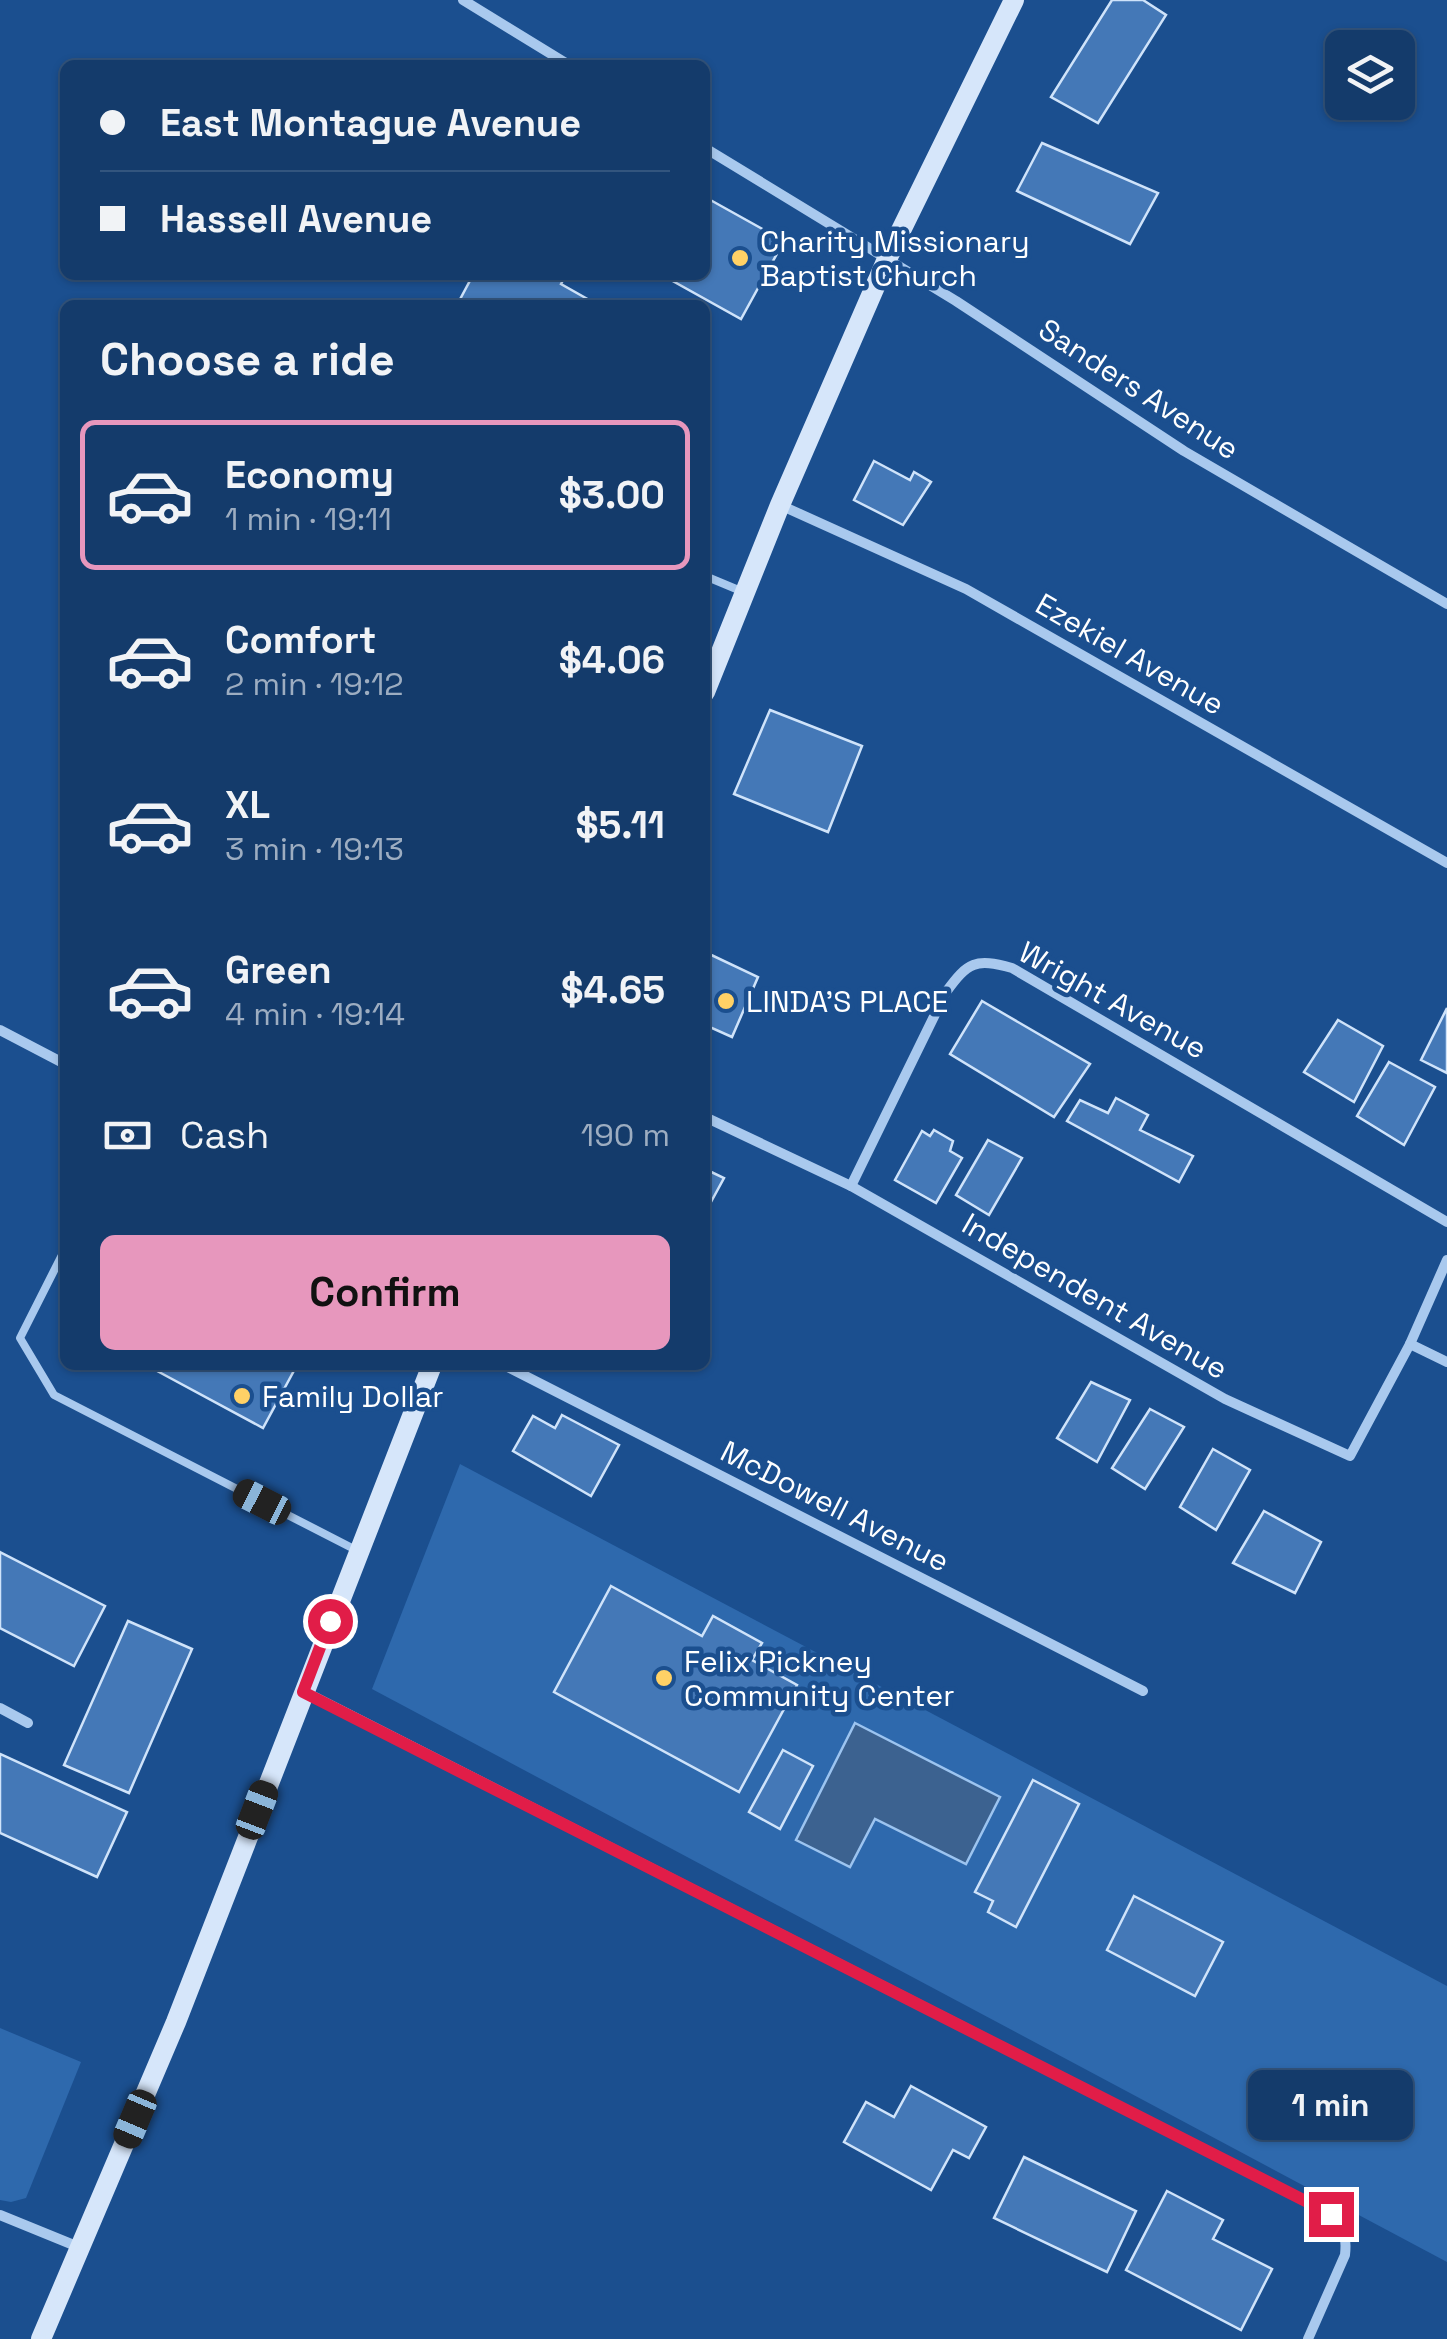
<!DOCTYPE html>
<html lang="en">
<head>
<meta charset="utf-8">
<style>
  :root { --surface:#143b6b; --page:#214673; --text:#f1f3f6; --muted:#9dadc1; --line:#33557e; --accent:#e797bd }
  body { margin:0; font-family:"Space Grotesk",sans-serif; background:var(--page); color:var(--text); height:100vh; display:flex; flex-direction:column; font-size:38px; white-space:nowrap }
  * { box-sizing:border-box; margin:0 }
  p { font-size:32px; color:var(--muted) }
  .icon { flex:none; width:55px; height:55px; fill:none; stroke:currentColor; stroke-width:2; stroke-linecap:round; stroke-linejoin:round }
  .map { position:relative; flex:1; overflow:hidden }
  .details { position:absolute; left:60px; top:300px; width:650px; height:1070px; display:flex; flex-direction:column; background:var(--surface); border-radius:15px; box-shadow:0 2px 8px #0004,0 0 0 2px var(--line) }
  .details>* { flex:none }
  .guide { position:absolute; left:60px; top:60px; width:650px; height:220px; border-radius:15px; box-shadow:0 2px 8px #0004,0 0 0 2px var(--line); display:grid; align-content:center; height:220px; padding:0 40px; background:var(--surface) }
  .fabs { position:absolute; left:1325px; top:30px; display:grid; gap:20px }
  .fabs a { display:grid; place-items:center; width:90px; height:90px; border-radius:15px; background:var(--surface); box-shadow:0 2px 8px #0004,0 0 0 2px var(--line); font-size:50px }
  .end { position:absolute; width:45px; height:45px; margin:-22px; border:12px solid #e11d48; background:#fff; box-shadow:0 0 0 5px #fff }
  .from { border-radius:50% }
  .bubble { position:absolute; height:70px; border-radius:15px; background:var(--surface); box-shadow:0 2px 8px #0004,0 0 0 2px var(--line); font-size:32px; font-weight:600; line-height:70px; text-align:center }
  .car { position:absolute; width:30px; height:60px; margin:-30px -15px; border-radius:12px; box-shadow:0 0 8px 2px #0007; background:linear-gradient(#222 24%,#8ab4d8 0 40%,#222 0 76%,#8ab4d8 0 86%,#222 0) }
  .guide b { display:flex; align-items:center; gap:35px; height:95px; font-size:38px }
  .guide b+b { border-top:2px solid var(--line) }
  .guide i { width:25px; height:25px; background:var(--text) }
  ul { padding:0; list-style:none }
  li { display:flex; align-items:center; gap:30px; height:150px; margin:0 20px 15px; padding:0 20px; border:5px solid transparent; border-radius:15px }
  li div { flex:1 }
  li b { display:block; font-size:38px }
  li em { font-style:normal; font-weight:600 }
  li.on { border-color:var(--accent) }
  li>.icon { width:90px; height:90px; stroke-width:1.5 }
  h2 { padding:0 40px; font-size:45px; line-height:120px }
  .pay { display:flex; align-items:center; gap:25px; height:110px; padding:0 40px; font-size:38px }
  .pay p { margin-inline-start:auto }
  .action { display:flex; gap:20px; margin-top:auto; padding:20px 40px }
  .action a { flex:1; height:115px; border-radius:15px; background:var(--accent); color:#111; font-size:40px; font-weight:600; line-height:115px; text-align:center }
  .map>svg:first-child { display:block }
  .green { fill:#2e69ad }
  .water { fill:#3c6290; stroke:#9cc4f0; stroke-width:2.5 }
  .building { fill:#4478b7; stroke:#cfe3fa; stroke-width:2.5 }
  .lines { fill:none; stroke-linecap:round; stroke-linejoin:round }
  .lane { stroke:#a9c9ee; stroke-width:8 }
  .street { stroke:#a9c9ee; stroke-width:10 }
  .secondary { stroke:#d6e6fa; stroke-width:20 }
  .route { stroke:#e11d48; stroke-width:12 }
  .poi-dot { fill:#ffd166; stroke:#1b4f8f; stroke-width:4 }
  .labels { text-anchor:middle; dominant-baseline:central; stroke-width:9; stroke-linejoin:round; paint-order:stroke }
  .poi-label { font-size:30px; fill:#fff; stroke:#1b4f8f; text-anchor:start }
  .street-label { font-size:30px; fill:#fff; stroke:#1b4f8f }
</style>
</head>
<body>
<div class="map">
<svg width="1447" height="2339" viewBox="0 0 1447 2339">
  <rect width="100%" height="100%" fill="#1b4f8f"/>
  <g class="green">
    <path d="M460,1464L1447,1986V2262L372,1689Z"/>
    <path d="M0,2028L81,2062L26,2198L11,2202L0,2200Z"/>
  </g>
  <path class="water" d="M855,1723L1000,1797L966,1864L875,1819L850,1867L796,1840Z"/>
  <g class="building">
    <path d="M1112,0H1143L1166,15L1098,123L1051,97Z"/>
    <path d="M1042,143L1158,193L1130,244L1017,191Z"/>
    <path d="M705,197L784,241L741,319L662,275H705Z"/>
    <path d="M473,275H566L561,284L598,305H457Z"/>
    <path d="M874,461L910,480L914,472L931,482L903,525L854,500Z"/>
    <path d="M770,710L862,746L828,832L734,794Z"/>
    <path d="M705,952L758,977L732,1037L705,1025Z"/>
    <path d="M982,1001L1090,1064L1054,1117L950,1054Z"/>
    <path d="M1447,1008V1073L1421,1060Z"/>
    <path d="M1338,1020L1383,1046L1354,1102L1304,1072Z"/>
    <path d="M1389,1062L1435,1087L1404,1145L1357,1116Z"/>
    <path d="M1116,1098L1148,1115L1140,1130L1193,1156L1179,1182L1067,1121L1080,1100L1108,1113Z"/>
    <path d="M934,1130L953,1141L950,1151L962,1158L936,1203L895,1180L922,1131L930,1136Z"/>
    <path d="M988,1140L1022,1158L989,1215L956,1195Z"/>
    <path d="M705,1169L724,1178L705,1213Z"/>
    <path d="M146,1365H297L263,1428Z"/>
    <path d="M1091,1382L1130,1400L1097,1462L1057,1438Z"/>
    <path d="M1150,1409L1184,1427L1145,1489L1112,1468Z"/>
    <path d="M562,1415L619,1445L591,1496L513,1451L533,1416L555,1428Z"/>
    <path d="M1213,1449L1250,1470L1216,1530L1180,1507Z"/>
    <path d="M1264,1511L1321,1542L1295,1593L1233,1563Z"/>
    <path d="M0,1552L105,1606L74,1666L0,1628Z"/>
    <path d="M611,1586L702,1636L713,1616L762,1643L752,1660L797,1685L739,1792L554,1692Z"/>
    <path d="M128,1621L192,1649L129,1793L64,1765Z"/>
    <path d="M783,1750L813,1766L780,1829L749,1812Z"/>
    <path d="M0,1754L127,1812L97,1877L0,1833Z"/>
    <path d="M1033,1780L1079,1804L1016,1927L988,1912L993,1901L975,1892Z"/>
    <path d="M1134,1896L1223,1942L1195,1996L1107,1950Z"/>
    <path d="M911,2086L986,2127L969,2158L953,2150L931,2190L844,2142L866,2102L894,2117Z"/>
    <path d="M1024,2157L1136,2211L1107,2272L994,2218Z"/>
    <path d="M1167,2191L1223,2220L1213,2239L1272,2269L1241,2330L1126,2270Z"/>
  </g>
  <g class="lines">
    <g class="lane">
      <path d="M705,576L741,591"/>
      <path d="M65,1249L20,1338L54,1395L356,1550"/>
    </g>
    <g class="street">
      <path d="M463,0L569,65"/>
      <path d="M705,148L956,301L1184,451L1447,604"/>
      <path d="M780,505L966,589L1447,863"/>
      <path d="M0,1030L65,1064"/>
      <path d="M705,1117L851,1186L1225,1399L1350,1456L1410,1344L1447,1260"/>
      <path d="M851,1186L946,992C968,962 975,958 1012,968L1447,1222"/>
      <path d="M1410,1344L1447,1362"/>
      <path d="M504,1365L1143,1691"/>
      <path d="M305,1692L1331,2214C1344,2227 1347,2236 1345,2255L1308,2339"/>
      <path d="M0,1708L28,1723"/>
      <path d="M0,2215L81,2248"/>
    </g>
    <g class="secondary">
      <path d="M705,692L780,505L887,259L1014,0"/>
      <path d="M41,2339L176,2022L432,1365"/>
    </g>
  </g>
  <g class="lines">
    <path class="route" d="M330,1621L303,1692L1331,2214"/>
  </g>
  <g class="poi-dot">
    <circle cx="740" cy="258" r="10"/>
    <circle cx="726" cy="1001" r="10"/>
    <circle cx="242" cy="1396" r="10"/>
    <circle cx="664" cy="1678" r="10"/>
  </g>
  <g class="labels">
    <g class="poi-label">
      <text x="760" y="241">Charity Missionary<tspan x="760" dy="34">Baptist Church</tspan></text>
      <text x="746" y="1001">LINDA'S PLACE</text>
      <text x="262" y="1396">Family Dollar</text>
      <text x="684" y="1661">Felix Pickney<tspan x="684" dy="34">Community Center</tspan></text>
    </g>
    <g class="street-label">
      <text transform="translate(1139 389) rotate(33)">Sanders Avenue</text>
      <text transform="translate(1130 654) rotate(30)">Ezekiel Avenue</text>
      <text transform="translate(1113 1000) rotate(29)">Wright Avenue</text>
      <text transform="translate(1095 1296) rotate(30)">Independent Avenue</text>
      <text transform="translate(835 1506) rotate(27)">McDowell Avenue</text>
    </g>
  </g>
</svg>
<div class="fabs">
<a><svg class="icon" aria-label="layers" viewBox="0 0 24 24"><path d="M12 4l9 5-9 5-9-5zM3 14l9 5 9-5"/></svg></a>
</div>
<i class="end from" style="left:330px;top:1621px"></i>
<i class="end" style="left:1331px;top:2214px"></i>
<div class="bubble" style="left:1248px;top:2070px;width:165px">1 min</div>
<i class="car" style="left:262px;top:1502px;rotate:297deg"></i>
<i class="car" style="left:257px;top:1810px;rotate:21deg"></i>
<i class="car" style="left:135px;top:2119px;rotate:203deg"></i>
<div class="guide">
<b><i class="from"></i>East Montague Avenue</b>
<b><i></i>Hassell Avenue</b>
</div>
<section class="details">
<h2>Choose a ride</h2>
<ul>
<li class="on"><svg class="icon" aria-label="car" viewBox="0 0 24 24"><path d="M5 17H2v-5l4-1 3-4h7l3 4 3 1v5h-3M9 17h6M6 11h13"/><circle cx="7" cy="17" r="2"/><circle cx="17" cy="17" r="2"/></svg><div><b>Economy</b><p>1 min · 19:11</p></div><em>$3.00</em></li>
<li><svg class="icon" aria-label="car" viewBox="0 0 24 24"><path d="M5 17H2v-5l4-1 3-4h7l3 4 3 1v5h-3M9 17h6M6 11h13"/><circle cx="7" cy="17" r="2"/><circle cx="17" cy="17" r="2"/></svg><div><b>Comfort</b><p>2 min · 19:12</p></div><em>$4.06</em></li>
<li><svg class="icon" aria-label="car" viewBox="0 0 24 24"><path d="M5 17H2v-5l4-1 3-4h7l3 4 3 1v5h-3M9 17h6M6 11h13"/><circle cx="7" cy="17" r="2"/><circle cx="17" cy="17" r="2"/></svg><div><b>XL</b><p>3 min · 19:13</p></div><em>$5.11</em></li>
<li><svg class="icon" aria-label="car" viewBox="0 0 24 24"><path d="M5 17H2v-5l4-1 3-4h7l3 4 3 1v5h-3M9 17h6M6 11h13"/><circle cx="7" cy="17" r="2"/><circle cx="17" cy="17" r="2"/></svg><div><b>Green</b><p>4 min · 19:14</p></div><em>$4.65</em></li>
</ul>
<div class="pay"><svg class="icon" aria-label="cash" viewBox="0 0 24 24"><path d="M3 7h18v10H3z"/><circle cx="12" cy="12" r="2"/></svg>Cash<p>190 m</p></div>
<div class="action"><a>Confirm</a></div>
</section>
</div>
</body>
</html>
